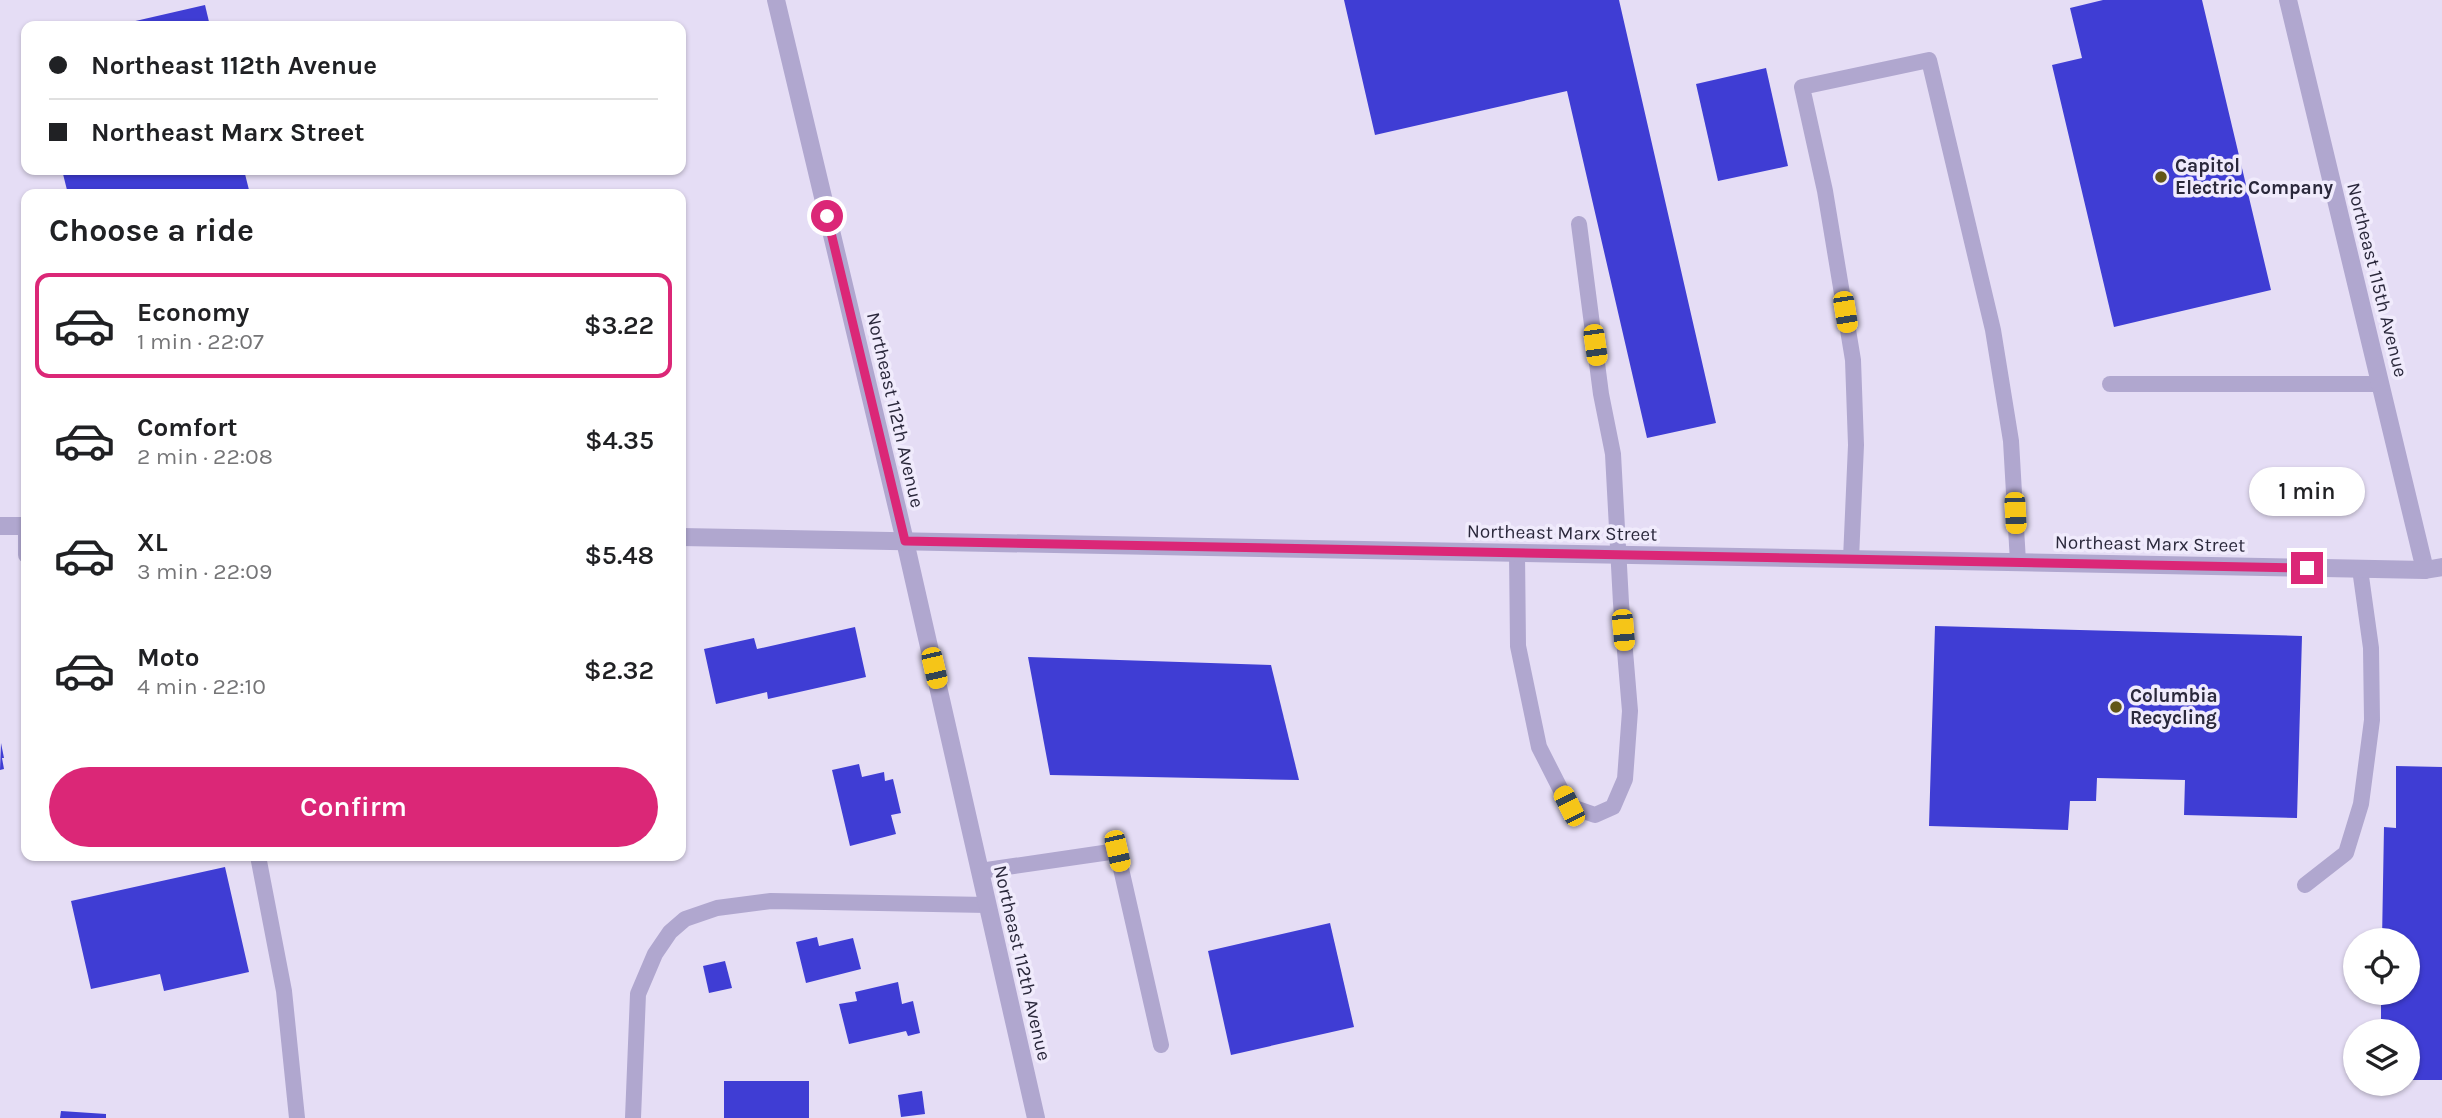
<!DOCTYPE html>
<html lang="en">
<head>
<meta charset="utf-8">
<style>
  :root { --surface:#fff; --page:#f2f2f2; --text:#202124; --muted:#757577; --line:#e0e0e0; --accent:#db2777 }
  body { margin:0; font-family:Karla,sans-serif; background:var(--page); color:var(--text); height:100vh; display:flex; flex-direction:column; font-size:26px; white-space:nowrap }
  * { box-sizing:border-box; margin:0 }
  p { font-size:23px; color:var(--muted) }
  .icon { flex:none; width:38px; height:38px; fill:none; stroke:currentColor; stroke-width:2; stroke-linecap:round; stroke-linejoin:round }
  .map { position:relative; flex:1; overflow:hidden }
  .drawer { position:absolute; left:21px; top:189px; width:665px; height:672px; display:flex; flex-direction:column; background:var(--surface); border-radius:14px; box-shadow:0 2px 5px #0004 }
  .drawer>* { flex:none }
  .hud { position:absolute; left:21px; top:21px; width:665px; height:154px; border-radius:14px; box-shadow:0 2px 5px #0004; display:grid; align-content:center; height:154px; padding:0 28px; background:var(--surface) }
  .controls { position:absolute; left:2343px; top:928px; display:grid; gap:14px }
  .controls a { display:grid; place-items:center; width:77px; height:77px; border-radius:50%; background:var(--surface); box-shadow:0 2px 5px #0004; font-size:35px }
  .end { position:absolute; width:32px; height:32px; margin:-16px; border:9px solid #db2777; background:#fff; box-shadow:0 0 0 4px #fff }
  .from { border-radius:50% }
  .bubble { position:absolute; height:49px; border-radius:24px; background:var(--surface); box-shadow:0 2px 5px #0004; font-size:23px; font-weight:600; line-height:49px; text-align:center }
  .car { position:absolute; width:21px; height:42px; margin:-21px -10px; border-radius:9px; box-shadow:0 0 5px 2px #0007; background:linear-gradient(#f5c518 24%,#345 0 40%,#f5c518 0 76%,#345 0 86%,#f5c518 0) }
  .hud b { display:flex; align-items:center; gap:24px; height:66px; font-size:26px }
  .hud b+b { border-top:2px solid var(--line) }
  .hud i { width:18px; height:18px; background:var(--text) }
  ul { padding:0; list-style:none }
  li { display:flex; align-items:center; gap:21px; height:105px; margin:0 14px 10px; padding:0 14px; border:4px solid transparent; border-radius:14px }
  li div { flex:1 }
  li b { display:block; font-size:26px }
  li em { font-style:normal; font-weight:600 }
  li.active { border-color:var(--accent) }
  li>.icon { width:63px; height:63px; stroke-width:1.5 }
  h2 { padding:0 28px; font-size:32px; line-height:84px }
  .button { display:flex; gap:14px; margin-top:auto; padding:14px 28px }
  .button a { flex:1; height:80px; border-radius:42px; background:var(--accent); color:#fff; font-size:28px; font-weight:600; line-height:80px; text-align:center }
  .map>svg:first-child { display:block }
  .building { fill:#3f3dd4 }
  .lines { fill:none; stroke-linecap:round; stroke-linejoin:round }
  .service { stroke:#b0a7cf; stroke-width:16 }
  .minor { stroke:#b0a7cf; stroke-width:18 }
  .route { stroke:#db2777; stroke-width:9 }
  .poi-dot { fill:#625618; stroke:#f0ebfc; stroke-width:2.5 }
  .labels { text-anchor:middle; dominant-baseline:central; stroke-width:7; stroke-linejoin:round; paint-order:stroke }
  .poi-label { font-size:19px; font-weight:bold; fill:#2a283b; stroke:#f0ebfc; text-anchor:start }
  .street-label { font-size:19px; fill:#2a283b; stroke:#f0ebfc }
</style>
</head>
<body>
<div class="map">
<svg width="2442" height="1118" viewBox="0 0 2442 1118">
  <rect width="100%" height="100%" fill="#e5ddf5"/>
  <g class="building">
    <path d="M1344,0H1619L1716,423L1647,438L1567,91L1375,135Z"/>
    <path d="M2103,0H2202L2271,290L2114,327L2052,65L2082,58L2070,8Z"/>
    <path d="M205,5L210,26H119L118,25Z"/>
    <path d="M1766,68L1788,166L1718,181L1696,84Z"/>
    <path d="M62,170H244L250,194H68Z"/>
    <path d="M1935,626L2302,636L2297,818L2184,815L2185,780L2097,778L2096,801H2070L2068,830L1929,826Z"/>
    <path d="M855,627L866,677L768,699L767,692L716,704L704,649L754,638L757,649Z"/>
    <path d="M1028,657L1271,665L1299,780L1050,775Z"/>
    <path d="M1,743L4,758H2L4,769L0,770Z"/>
    <path d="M859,764L862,777L884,772L885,781L893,779L901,813L891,815L896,834L850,846L832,770Z"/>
    <path d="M2396,766L2442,767V1080H2408V1031H2381V992H2408V940H2382L2384,827L2396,828Z"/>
    <path d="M225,867L249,972L164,991L160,974L91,989L71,901Z"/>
    <path d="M1330,923L1354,1027L1231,1055L1208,951Z"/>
    <path d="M817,937L819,946L853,938L861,969L806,983L796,942Z"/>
    <path d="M725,961L732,988L709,993L703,966Z"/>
    <path d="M898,982L902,1004L913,1001L920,1033L908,1036L906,1031L849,1044L839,1004L857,1001L855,992Z"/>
    <rect x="724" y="1081" width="85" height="37"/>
    <path d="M922,1091L925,1114L901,1117L898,1095Z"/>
    <path d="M61,1111L106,1114V1118H60Z"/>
  </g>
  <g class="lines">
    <g class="service">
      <path d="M2110,384H2380"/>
      <path d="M26,526V555"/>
      <path d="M1517,553L1518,646L1539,747L1569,806L1595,815L1613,807L1625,779L1630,711L1621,603L1613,454L1601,394L1579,224"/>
      <path d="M1851,559L1856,445L1853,360L1825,191L1802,87L1929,60L1993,330L2011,441L2018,562"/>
      <path d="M258,856L284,991L297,1118"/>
      <path d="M980,871L1117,851L1161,1045"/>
      <path d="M2305,885L2346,853L2361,804L2372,720L2371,648L2360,569"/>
      <path d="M633,1118L638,994L655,954L670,932L685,919L717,908L771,901L987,905"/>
    </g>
    <g class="minor">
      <path d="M776,0L905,541L1036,1118"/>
      <path d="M2288,0L2425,570"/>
      <path d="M0,526H26"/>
      <path d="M681,537L2425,570L2442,567"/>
    </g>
  </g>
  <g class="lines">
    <path class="route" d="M827,216L905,541L2307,568"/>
  </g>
  <g class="poi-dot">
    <circle cx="2161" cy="177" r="7"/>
    <circle cx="2116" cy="707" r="7"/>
  </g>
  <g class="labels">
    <g class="poi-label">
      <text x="2175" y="166">Capitol<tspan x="2175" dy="22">Electric Company</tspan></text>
      <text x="2130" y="696">Columbia<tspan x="2130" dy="22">Recycling</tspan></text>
    </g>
    <g class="street-label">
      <text transform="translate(2377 280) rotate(76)">Northeast 115th Avenue</text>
      <text transform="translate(895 410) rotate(77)">Northeast 112th Avenue</text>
      <text transform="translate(1562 533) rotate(1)">Northeast Marx Street</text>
      <text transform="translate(2150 544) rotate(1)">Northeast Marx Street</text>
      <text transform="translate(1022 963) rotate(77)">Northeast 112th Avenue</text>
    </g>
  </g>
</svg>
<div class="controls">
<a><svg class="icon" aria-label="locate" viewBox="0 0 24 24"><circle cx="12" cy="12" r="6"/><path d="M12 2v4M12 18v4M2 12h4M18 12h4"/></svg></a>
<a><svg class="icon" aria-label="layers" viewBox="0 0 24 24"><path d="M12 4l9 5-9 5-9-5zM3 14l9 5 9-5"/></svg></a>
</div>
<i class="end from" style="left:827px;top:216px"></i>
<i class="end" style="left:2307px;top:568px"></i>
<div class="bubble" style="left:2249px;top:467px;width:116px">1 min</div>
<i class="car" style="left:1845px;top:312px;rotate:171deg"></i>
<i class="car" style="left:1595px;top:345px;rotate:172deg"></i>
<i class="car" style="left:2015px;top:513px;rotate:177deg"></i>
<i class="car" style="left:1623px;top:630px;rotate:175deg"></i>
<i class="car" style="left:934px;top:668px;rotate:167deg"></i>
<i class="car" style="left:1569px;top:806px;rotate:333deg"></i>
<i class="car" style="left:1117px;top:851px;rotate:167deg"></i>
<div class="hud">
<b><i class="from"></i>Northeast 112th Avenue</b>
<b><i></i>Northeast Marx Street</b>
</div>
<section class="drawer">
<h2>Choose a ride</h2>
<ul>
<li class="active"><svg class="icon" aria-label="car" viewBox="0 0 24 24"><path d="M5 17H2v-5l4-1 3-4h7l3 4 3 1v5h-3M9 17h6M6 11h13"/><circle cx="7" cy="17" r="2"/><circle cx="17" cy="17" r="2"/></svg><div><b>Economy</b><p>1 min · 22:07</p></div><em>$3.22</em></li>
<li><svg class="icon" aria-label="car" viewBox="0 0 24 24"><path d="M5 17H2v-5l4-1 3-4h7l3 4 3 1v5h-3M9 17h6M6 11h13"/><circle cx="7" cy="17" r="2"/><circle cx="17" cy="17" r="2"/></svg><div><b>Comfort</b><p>2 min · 22:08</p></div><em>$4.35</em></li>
<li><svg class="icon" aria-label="car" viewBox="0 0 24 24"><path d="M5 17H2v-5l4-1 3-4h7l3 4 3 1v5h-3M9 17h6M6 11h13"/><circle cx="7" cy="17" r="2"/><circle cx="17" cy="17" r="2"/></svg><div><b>XL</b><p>3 min · 22:09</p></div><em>$5.48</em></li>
<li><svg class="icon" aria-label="car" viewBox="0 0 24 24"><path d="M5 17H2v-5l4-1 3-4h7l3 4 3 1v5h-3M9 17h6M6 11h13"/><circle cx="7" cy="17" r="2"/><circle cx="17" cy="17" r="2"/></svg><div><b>Moto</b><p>4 min · 22:10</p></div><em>$2.32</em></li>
</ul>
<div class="button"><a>Confirm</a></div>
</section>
</div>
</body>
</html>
